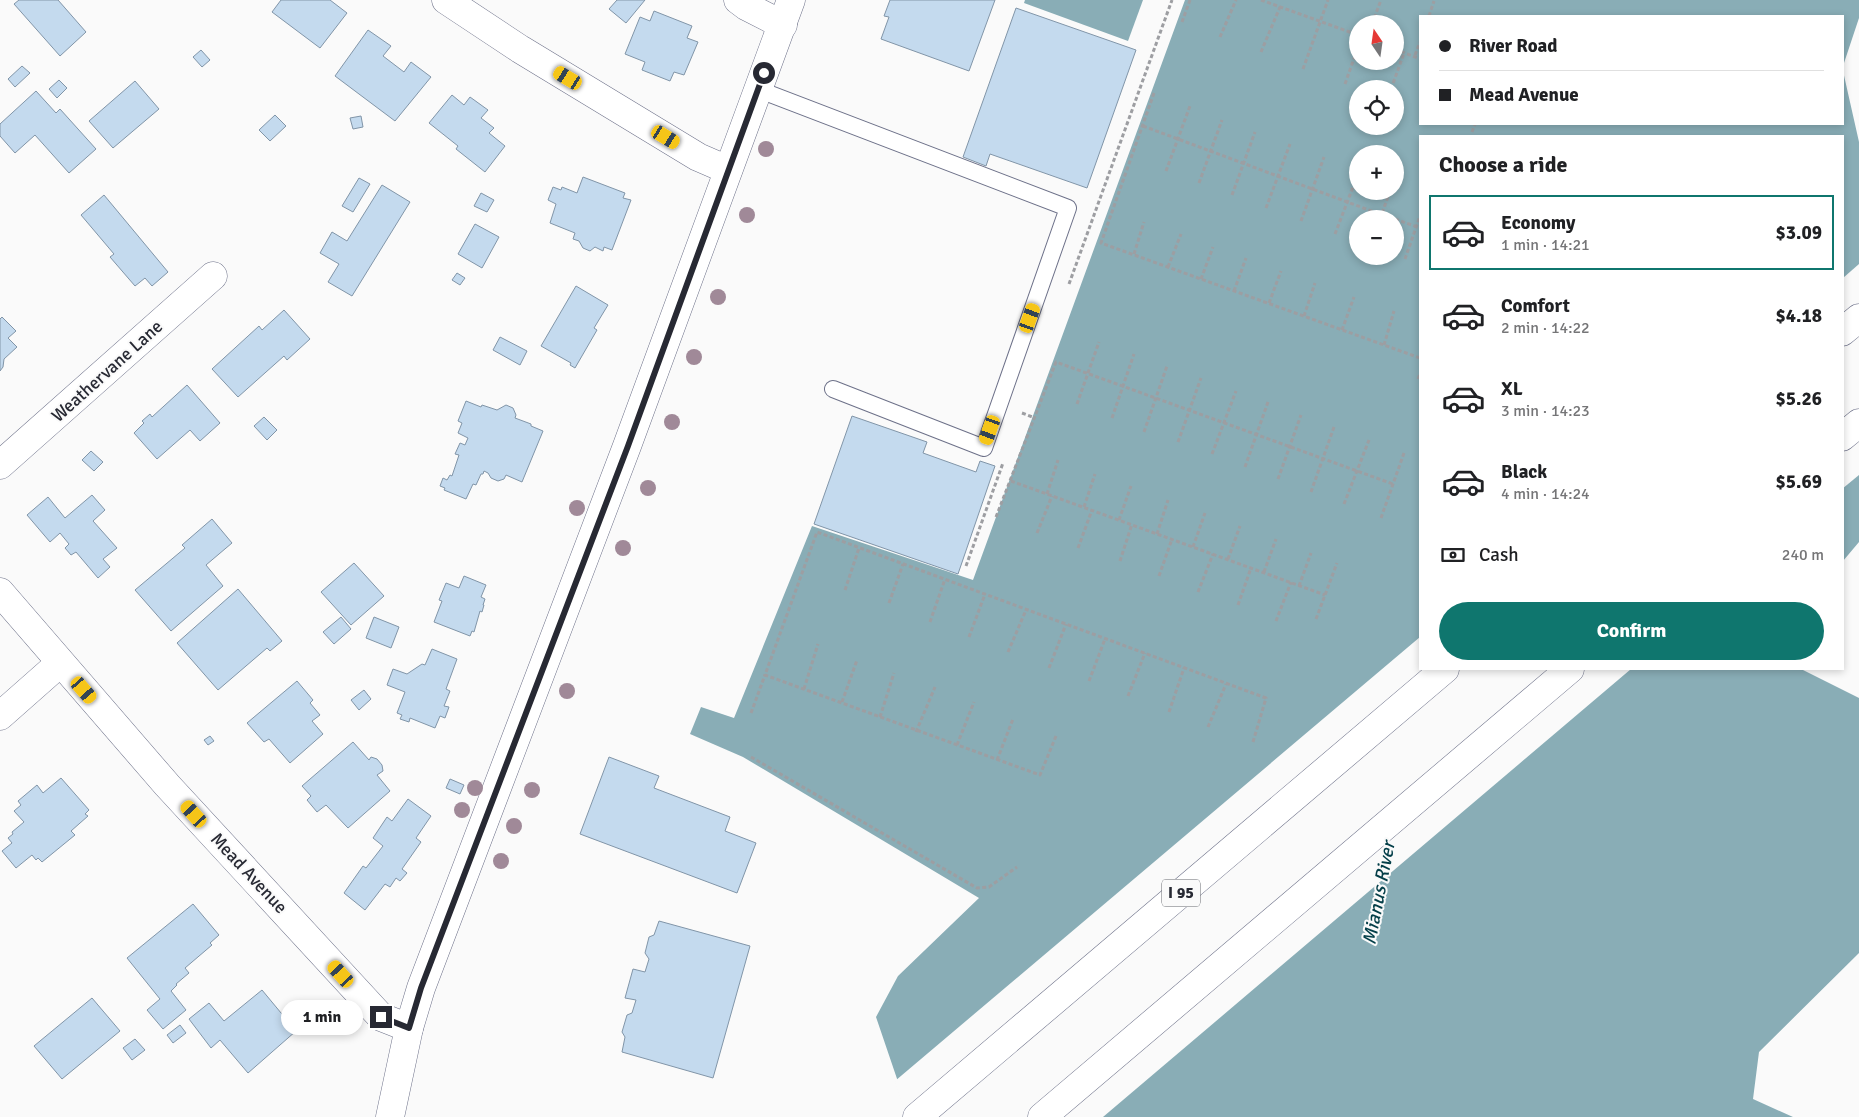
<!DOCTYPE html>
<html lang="en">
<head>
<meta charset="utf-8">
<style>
  :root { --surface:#fff; --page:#f6f6f6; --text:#202124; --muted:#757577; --line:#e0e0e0; --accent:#0f766e }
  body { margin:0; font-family:Signika,sans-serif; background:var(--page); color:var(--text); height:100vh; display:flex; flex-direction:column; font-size:19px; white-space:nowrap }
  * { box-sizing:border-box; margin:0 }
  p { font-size:16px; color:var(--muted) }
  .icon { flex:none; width:28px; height:28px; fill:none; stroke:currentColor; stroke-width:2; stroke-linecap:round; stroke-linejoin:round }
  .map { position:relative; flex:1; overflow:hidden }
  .panel { position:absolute; left:1419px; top:135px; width:425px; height:535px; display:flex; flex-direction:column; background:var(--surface); border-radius:0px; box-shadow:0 2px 8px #0003 }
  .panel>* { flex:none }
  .top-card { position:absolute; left:1419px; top:15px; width:425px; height:110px; border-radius:0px; box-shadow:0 2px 8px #0003; display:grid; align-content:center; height:110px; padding:0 20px; background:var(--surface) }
  .needle { width:32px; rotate:347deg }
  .buttons { position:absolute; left:1349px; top:15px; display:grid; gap:10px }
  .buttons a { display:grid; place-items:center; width:55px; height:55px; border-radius:50%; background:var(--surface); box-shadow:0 2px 8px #0003; font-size:25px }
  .end { position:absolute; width:22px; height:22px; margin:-11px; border:6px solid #272933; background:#fff; box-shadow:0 0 0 2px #fff }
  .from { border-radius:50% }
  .bubble { position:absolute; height:35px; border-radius:18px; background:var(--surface); box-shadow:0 2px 8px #0003; font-size:16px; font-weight:700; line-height:35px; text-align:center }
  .car { position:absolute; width:15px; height:30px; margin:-15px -8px; border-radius:6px; box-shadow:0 0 4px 1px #0007; background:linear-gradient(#f5c518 24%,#345 0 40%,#f5c518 0 76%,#345 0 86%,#f5c518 0) }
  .top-card b { display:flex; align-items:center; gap:18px; height:48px; font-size:19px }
  .top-card b+b { border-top:1px solid var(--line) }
  .top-card i { width:12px; height:12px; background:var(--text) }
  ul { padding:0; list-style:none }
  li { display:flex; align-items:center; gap:15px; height:75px; margin:0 10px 8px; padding:0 10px; border:2px solid transparent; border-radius:0px }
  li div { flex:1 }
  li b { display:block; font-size:19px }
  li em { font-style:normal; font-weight:700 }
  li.current { border-color:var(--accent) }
  li>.icon { width:45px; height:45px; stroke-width:1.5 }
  h2 { padding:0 20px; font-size:22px; line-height:60px }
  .pay { display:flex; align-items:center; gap:12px; height:55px; padding:0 20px; font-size:19px }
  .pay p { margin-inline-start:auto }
  .action { display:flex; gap:10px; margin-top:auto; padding:10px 20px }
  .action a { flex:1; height:58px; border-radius:30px; background:var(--accent); color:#fff; font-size:20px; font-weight:700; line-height:58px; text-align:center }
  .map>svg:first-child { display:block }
  .water { fill:#89adb6; fill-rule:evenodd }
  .pier { fill:#fafafa }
  .building { fill:#c4daee; stroke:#8195a8 }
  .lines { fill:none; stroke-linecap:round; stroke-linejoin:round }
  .service-casing { stroke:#6d7189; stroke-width:18 }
  .minor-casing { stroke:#6d7189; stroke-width:29 }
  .secondary-casing { stroke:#6d7189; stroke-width:29 }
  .motorway-casing { stroke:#6d7189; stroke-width:29 }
  .path { stroke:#9d9ea2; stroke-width:3; stroke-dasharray:4 2.5; stroke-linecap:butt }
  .service { stroke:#fff; stroke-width:16 }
  .minor { stroke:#fff; stroke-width:28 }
  .secondary { stroke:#fff; stroke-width:28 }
  .motorway { stroke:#fff; stroke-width:28 }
  .tree { fill:#a08998 }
  .route { stroke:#272933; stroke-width:6 }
  .labels { text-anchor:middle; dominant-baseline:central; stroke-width:4; stroke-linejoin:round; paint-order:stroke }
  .shield { fill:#fafafa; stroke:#66686f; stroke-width:1 }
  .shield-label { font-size:16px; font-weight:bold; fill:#272933 }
  .street-label { font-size:18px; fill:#272933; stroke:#fafafa }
  .water-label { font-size:19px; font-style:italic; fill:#033e48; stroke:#fafafa }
</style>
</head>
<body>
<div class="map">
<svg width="1859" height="1117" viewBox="0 0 1859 1117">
  <rect width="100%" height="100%" fill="#fafafa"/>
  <g class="water">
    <path d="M1025,0H1143L1128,41L1024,3Z"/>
    <path d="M1185,0H1859V18L1843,66L1842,16H1420V124H1842L1843,71L1859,142V542L1843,561L1842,136H1420V669H1801L1859,698V953L1759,1052L1753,1099L1793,1117H910L876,1017L898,976L979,898L743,757L690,734L701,707L734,718L812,526L973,580ZM1358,24H1395V61H1358ZM1358,89H1395V126H1358ZM1358,154H1395V191H1358ZM1358,219H1395V256H1358Z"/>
  </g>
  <g class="pier">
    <path d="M1859,264V475L1842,489L1843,278Z"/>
    <path d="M1420,637V669H1631L1103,1117H907L895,1081Z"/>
  </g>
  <g class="building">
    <path d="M19,0H58L86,32L60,56L14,4Z"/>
    <path d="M281,0H330L347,13L320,48L272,12Z"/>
    <path d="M617,0H645L626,23L609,9Z"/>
    <path d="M890,0H995L969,71L881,39L889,17L884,16Z"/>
    <path d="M1016,8L1136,50L1087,188L990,154L986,166L963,157Z"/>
    <path d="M654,11L692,26L687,38L698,42L684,75L674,72L670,81L642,70L645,62L625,54L640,17L650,21Z"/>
    <path d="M368,30L391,46L383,56L404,72L411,62L431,77L395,121L335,76Z"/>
    <path d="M201,50L210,60L202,67L193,57Z"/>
    <path d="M22,66L30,73L15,87L8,79Z"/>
    <path d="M59,80L67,88L57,98L49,89Z"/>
    <path d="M135,81L159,109L113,148L89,121Z"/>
    <path d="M36,91L56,113L60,109L96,149L69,173L35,135L15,153L0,136V124Z"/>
    <path d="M452,95L464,105L470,97L488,110L481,118L494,128L489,133L505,146L485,172L456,149L458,146L429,123Z"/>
    <path d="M275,115L286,126L270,141L259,130Z"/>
    <path d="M361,116L363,127L353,129L350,118Z"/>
    <path d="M583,177L625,193L623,198L631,200L612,250L604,247L603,251L595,247L590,251L583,248L579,241L573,239L575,233L550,223L556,204L548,200L553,187L561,190L562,187L577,193Z"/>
    <path d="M359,178L370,184L353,212L342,206Z"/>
    <path d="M382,185L410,202L352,296L328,282L339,264L320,253L332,232L347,241Z"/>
    <path d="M481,193L494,200L487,212L474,206Z"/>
    <path d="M104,195L168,272L152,286L145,278L135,286L110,257L114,254L81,215Z"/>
    <path d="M475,224L499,237L482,268L458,254Z"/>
    <path d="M457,273L465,278L460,285L452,280Z"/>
    <path d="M576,286L608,305L594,328L597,330L575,368L570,365L571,363L541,346Z"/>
    <path d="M284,310L310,339L287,360L284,356L238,397L212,369L259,326L262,330Z"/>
    <path d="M2,317L16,331L8,338L17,347L4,359L3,367L0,371V319Z"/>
    <path d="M500,337L527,351L520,365L493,350Z"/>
    <path d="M187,385L220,423L200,441L190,430L157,459L134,433L144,423L142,421L150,414L152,417Z"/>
    <path d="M466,401L481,407L482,405L497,410L506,405L513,408L516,415L515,418L531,424V426L543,431L522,482L506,475L504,479L498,481L491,478L488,473L484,471L483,474H481L476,485L473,484L466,499L444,490L445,488L440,486L443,478L447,480L450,475L452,476L459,455L455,454L460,443L465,445L468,438L458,433L462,423L458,421Z"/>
    <path d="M852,416L927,442L923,453L976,472L980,461L995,466L958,574L814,524Z"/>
    <path d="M264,417L277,430L267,440L254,426Z"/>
    <path d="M91,451L103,462L94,471L82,460Z"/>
    <path d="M92,495L105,510L93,521L117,548L103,559L110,567L98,578L76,552L71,555L65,548L69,544L60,533L50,542L27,515L48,497L65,518Z"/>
    <path d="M212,519L232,543L206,565L223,586L171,631L135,590L185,548L182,545Z"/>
    <path d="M354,563L384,596L351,625L321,592Z"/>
    <path d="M464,576L486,585L481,597L485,599L483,605H484L482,612L480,611L474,632L472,631L470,636L434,622L442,601L439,600L446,583L459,588Z"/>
    <path d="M238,589L282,641L270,651L267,648L218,690L177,643Z"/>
    <path d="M341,617L351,629L334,644L323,632Z"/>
    <path d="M374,617L399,627L391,648L366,638Z"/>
    <path d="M432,649L457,659L446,689L450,691L444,706L449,707L445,718L440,716L435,728L410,718L409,722L400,719L402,715L397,713L405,692L387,685L393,669L407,674L422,664L425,665Z"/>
    <path d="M297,681L313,700L310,703L320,715L312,721L323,734L290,763L269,739L264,742L247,723Z"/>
    <path d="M364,690L371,699L359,710L351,700Z"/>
    <path d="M210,736L214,741L208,745L204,740Z"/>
    <path d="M353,742L369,760L371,757L377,759L382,765L383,771L377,775L390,791L348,828L326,805L317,812L307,800L311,796L302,786Z"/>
    <path d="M609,757L659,776L654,788L730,817L725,831L756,843L737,893L580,834Z"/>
    <path d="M61,778L89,810L85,814L88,816L71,831L75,835L42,862L38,858L36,860L32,855L16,868L2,851L12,843L8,838L13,834L12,832L24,822L14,811L21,805L18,801L37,785L43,793Z"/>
    <path d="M450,779L464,785L460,794L446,788Z"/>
    <path d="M408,799L431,816L416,838L421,842L402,869L407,873L400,881L396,878L390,887L385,884L365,910L344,893L363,866L366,868L383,846L373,838L387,817L392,821Z"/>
    <path d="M193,904L219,935L210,943L212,945L185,968L189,973L176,984L177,985L171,991L186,1010L163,1029L147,1010L160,999L127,958Z"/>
    <path d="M659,921L750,946L713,1078L622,1052L625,1037L622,1032L627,1015L632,1013L636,1000L625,998L633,969L645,972L649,959L645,953L649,937L654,935Z"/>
    <path d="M262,990L296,1031L248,1073L220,1040L211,1048L189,1019L209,1003L224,1021Z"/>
    <path d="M92,998L120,1031L62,1079L34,1046Z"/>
    <path d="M180,1025L186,1033L173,1043L167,1035Z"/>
    <path d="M135,1039L145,1050L132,1060L123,1048Z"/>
  </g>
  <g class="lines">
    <defs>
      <path id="service" d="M757,89L1068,208L984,448L833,389"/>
      <g id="minor">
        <path d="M446,0L520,49L698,157L728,170"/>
        <path d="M738,0L746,6L783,25"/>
        <path d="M0,465L213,276"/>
        <path d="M0,592L167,785L381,1017L409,1028"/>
        <path d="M0,716L60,663"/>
      </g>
      <path id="secondary" d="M390,1117L409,1028L421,988L627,446L791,0"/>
      <g id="motorway">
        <path d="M1842,332L1859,318"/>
        <path d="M1842,437L1859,423"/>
        <path d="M917,1117L1445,669"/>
        <path d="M1042,1117L1570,669"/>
      </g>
    </defs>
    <use href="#service" class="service-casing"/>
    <use href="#minor" class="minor-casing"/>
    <use href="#secondary" class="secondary-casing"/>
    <use href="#motorway" class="motorway-casing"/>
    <g class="path">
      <path d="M1261,0L1358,35"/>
      <path d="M1429,16L1434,1"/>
      <path d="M1182,22L1190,0"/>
      <path d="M1372,24L1381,0"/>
      <path d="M1220,37L1236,0"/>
      <path d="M1395,49L1420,59"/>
      <path d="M1261,52L1280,7"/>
      <path d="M1415,55L1420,42"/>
      <path d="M1303,69L1328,0"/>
      <path d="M1345,84L1358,47"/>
      <path d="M1391,89L1404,53"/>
      <path d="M1154,93L1101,243L1420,358"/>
      <path d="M1143,126L1393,219"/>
      <path d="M1472,132L1475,124"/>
      <path d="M1166,171L1190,106"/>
      <path d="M1199,183L1222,120"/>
      <path d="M1232,195L1255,132"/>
      <path d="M1266,208L1290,144"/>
      <path d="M1380,219L1390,191"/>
      <path d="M1395,219L1420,228"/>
      <path d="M1301,221L1324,157"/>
      <path d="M1335,234L1358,174"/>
      <path d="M1134,254L1144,222"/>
      <path d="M1405,259L1420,216"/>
      <path d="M1168,267L1181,234"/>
      <path d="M1201,279L1213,247"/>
      <path d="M1069,284L1172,0"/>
      <path d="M1234,291L1246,258"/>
      <path d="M1269,303L1281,271"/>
      <path d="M1304,316L1315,283"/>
      <path d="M1342,330L1354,297"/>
      <path d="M1384,345L1394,311"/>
      <path d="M1418,379L1420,374"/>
      <path d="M1077,404L1099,342"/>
      <path d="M1022,413L1035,418"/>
      <path d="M1112,418L1134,354"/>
      <path d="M1144,432L1167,366"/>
      <path d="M1178,442L1201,378"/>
      <path d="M1212,454L1236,391"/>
      <path d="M1245,467L1268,402"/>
      <path d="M1278,479L1301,415"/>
      <path d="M1011,481L1325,595"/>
      <path d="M1311,492L1334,427"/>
      <path d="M1047,494L1058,460"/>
      <path d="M1344,504L1369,440"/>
      <path d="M1084,507L1095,474"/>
      <path d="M996,517L1056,362L1393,484"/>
      <path d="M1381,518L1404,453"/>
      <path d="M1119,520L1131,486"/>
      <path d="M1037,533L1052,496"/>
      <path d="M1157,534L1168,500"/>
      <path d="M1193,547L1205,513"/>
      <path d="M1078,548L1092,510"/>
      <path d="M1228,559L1240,526"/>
      <path d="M1120,561L1132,524"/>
      <path d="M966,566L1003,463"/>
      <path d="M1264,572L1276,539"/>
      <path d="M1159,576L1172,539"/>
      <path d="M1299,586L1311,553"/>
      <path d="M845,590L859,548"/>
      <path d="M1198,592L1213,554"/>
      <path d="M889,603L903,564"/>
      <path d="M1238,605L1251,568"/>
      <path d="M1316,619L1337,563"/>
      <path d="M1276,621L1291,582"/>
      <path d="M930,622L945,579"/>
      <path d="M969,637L985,594"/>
      <path d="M1008,652L1026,610"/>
      <path d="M1049,668L1066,624"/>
      <path d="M1089,681L1105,639"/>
      <path d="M804,689L818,644"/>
      <path d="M1128,696L1145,653"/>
      <path d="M842,702L857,660"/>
      <path d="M1169,712L1184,668"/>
      <path d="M751,713L765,675"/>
      <path d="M880,717L894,673"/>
      <path d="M1208,727L1226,684"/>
      <path d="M916,732L935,687"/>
      <path d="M1056,736L1040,775L765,675L817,532L1266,698L1253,742"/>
      <path d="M957,745L974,702"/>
      <path d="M751,757L977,888L989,887L1017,867"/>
      <path d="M997,760L1013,719"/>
    </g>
    <use href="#service" class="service"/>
    <use href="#minor" class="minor"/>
    <use href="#secondary" class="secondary"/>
    <use href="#motorway" class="motorway"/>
  </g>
  <g class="tree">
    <circle cx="766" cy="149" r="8"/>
    <circle cx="747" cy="215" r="8"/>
    <circle cx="718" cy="297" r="8"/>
    <circle cx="694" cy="357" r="8"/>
    <circle cx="672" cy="422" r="8"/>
    <circle cx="648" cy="488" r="8"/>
    <circle cx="577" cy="508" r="8"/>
    <circle cx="623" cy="548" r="8"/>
    <circle cx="567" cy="691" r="8"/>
    <circle cx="475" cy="788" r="8"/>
    <circle cx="532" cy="790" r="8"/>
    <circle cx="462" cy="810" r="8"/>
    <circle cx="514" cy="826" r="8"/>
    <circle cx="501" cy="861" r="8"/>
  </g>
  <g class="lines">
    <path class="route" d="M381,1017L409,1028L421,988L628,446L764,73"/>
  </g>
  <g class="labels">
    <rect class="shield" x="1162" y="879.5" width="38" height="27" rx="4"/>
    <g class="shield-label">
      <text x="1181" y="893">I 95</text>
    </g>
    <g class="street-label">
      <text transform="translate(107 371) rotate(-42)">Weathervane Lane</text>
      <text transform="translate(249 873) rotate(47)">Mead Avenue</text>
    </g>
    <g class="water-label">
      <text transform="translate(1379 893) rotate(-79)">Mianus River</text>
    </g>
  </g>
</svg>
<div class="buttons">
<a><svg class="needle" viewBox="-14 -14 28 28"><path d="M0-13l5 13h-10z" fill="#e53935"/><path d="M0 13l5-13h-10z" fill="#757577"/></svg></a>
<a><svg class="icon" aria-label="locate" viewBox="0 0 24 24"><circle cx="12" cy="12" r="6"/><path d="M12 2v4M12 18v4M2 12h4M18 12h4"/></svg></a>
<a>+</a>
<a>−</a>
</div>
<i class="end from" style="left:764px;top:73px"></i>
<i class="end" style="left:381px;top:1017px"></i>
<div class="bubble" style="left:281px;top:1000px;width:82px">1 min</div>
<i class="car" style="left:568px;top:78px;rotate:301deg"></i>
<i class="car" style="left:666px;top:137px;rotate:121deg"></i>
<i class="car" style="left:1030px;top:318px;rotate:20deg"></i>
<i class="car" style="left:990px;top:430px;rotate:200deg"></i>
<i class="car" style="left:84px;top:690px;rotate:139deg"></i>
<i class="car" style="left:194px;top:814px;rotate:318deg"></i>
<i class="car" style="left:341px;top:974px;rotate:318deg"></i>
<div class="top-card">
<b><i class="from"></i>River Road</b>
<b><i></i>Mead Avenue</b>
</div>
<section class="panel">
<h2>Choose a ride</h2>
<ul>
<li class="current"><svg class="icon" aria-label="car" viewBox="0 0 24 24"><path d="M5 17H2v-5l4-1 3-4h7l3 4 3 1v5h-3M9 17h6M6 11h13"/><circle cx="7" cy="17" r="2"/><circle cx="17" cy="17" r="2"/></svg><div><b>Economy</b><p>1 min · 14:21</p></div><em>$3.09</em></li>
<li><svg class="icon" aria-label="car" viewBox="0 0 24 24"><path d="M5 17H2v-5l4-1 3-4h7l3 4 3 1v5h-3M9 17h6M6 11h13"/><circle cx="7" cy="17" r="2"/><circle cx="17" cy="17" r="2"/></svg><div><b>Comfort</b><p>2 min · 14:22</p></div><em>$4.18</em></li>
<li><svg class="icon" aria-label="car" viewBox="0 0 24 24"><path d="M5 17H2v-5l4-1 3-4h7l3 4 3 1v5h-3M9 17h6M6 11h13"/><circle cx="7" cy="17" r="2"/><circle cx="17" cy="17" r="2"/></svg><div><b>XL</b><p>3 min · 14:23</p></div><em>$5.26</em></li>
<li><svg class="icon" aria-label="car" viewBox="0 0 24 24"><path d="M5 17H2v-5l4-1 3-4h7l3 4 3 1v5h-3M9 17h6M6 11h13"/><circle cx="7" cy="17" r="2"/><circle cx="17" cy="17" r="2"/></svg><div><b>Black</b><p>4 min · 14:24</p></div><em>$5.69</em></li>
</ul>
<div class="pay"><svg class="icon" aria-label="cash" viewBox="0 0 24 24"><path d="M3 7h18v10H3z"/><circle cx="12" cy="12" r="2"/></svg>Cash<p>240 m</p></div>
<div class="action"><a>Confirm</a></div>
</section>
</div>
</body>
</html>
